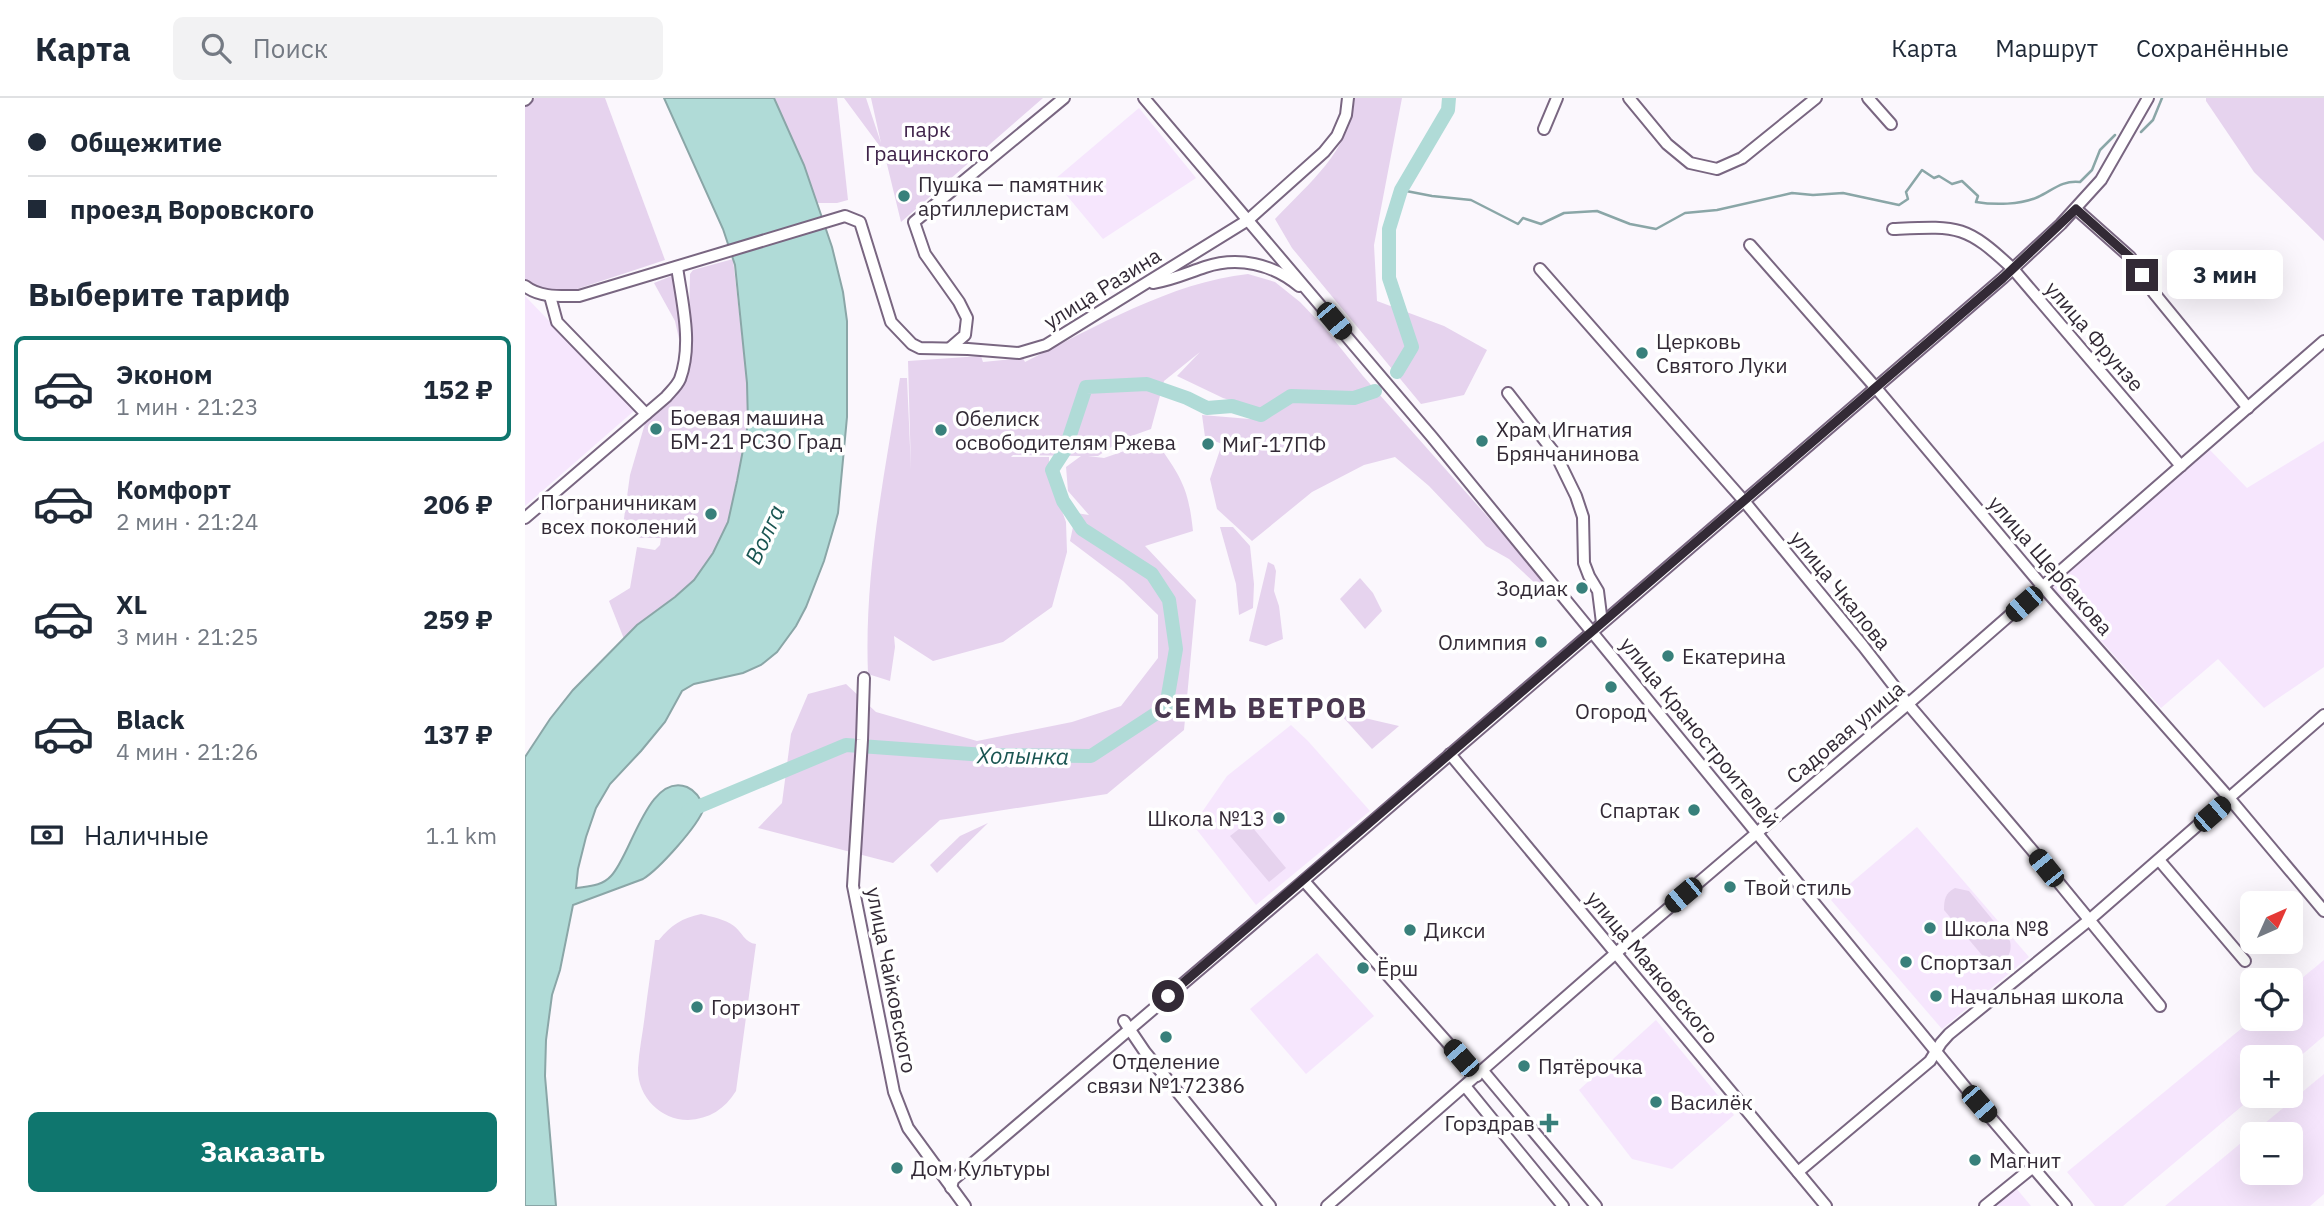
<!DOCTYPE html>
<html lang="ru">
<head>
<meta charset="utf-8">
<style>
  :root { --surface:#fff; --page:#f2f2f3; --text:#1f2937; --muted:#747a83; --line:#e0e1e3; --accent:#0f766e }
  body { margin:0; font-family:"IBM Plex Sans",sans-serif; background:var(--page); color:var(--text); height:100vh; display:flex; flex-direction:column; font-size:26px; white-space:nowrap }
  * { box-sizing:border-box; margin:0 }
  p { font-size:23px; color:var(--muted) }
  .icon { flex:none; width:38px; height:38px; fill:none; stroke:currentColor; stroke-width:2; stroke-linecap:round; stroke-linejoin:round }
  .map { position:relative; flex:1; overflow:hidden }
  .side { display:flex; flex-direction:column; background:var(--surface); width:525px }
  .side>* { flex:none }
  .hud { display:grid; align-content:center; height:154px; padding:0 28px; background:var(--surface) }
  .needle { width:46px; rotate:45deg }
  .controls { position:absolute; left:1715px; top:793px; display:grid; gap:14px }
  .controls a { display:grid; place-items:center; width:63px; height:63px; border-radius:10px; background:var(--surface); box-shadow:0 7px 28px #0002; font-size:35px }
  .end { position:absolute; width:32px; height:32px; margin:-16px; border:9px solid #332a36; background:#fff; box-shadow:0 0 0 4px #fff }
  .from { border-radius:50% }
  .bubble { position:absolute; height:49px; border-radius:10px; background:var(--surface); box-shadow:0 7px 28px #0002; font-size:23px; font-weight:700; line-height:49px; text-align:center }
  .car { position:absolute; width:21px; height:42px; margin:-21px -10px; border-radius:9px; box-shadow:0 0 5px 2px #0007; background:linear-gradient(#222 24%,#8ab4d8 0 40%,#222 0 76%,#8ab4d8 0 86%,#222 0) }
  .hud b { display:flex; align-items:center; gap:24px; height:66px; font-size:26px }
  .hud b+b { border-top:2px solid var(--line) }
  .hud i { width:18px; height:18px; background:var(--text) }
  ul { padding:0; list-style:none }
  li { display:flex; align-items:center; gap:21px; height:105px; margin:0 14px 10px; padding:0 14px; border:4px solid transparent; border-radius:10px }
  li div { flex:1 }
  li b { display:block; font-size:26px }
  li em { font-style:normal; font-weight:700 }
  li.on { border-color:var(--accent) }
  li>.icon { width:63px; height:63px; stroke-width:1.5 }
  h2 { padding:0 28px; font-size:32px; line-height:84px }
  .pay { display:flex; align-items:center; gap:18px; height:77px; padding:0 28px; font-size:26px }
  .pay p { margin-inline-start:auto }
  .primary-button { display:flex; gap:14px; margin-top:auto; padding:14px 28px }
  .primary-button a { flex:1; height:80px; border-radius:10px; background:var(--accent); color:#fff; font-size:28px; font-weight:700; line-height:80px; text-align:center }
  header { display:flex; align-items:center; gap:42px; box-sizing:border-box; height:98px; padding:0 35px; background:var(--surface); border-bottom:2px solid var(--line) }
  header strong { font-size:33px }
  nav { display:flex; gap:38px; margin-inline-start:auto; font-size:24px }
  .search { width:490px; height:63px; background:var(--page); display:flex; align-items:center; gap:18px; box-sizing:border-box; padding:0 24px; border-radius:10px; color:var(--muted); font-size:26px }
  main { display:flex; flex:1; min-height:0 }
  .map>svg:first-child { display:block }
  .built { fill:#f6e6fd; fill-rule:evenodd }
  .green { fill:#e6d3ee }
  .water { fill:#b0dbd7; stroke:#8aa6a7; stroke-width:2 }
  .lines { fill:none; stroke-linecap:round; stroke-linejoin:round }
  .stream { stroke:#8aa6a7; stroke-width:2.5 }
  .river { stroke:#b0dbd7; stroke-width:14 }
  .minor-casing { stroke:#796681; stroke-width:14 }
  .minor { stroke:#fff; stroke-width:10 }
  .route { stroke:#332a36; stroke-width:9 }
  .poi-dot { fill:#38807b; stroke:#fff; stroke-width:2.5 }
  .labels { text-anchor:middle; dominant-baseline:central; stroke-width:7; stroke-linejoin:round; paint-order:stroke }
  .park-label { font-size:21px; fill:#3f234a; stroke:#fff }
  .poi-label { font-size:21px; fill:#332a36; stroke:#fff; text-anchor:start }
  .street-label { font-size:21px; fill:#332a36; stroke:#fff }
  .water-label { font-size:23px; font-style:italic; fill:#1a5552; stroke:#fff }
  .district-label { font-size:28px; font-weight:bold; letter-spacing:2px; fill:#4a3851; stroke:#fff }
</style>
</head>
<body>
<header>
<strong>Карта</strong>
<div class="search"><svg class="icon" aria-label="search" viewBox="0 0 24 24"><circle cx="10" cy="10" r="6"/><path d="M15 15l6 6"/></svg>Поиск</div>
<nav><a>Карта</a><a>Маршрут</a><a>Сохранённые</a></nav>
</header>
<main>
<section class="side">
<div class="hud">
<b><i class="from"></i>Общежитие</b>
<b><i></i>проезд Воровского</b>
</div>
<h2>Выберите тариф</h2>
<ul>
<li class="on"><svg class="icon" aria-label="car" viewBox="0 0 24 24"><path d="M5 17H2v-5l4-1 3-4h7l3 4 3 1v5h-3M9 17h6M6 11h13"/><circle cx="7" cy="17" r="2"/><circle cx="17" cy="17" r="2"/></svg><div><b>Эконом</b><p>1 мин · 21:23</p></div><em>152 ₽</em></li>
<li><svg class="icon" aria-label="car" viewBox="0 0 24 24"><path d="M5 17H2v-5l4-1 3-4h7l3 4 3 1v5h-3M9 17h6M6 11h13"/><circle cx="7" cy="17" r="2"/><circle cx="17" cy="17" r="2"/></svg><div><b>Комфорт</b><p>2 мин · 21:24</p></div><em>206 ₽</em></li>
<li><svg class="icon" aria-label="car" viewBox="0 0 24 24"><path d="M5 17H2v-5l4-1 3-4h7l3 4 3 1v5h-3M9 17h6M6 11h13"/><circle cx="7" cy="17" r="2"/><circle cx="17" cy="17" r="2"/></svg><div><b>XL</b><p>3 мин · 21:25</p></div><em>259 ₽</em></li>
<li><svg class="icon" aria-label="car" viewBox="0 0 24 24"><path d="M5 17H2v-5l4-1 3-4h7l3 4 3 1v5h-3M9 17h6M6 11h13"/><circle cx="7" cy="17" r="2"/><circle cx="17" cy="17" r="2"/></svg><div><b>Black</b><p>4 мин · 21:26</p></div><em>137 ₽</em></li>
</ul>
<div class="pay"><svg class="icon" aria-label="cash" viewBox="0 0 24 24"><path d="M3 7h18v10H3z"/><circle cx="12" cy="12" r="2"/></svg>Наличные<p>1.1 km</p></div>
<div class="primary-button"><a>Заказать</a></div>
</section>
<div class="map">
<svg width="1799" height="1108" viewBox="0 0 1799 1108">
  <rect width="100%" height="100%" fill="#fbf7fd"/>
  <g class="built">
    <path d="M614,10L671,80L578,141L529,82Z"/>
    <path d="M0,198L110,312L0,408Z"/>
    <path d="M1799,343V569L1739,610L1693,561L1636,610L1527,488L1684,351L1722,390Z"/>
    <path d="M766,627L783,643L845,713L731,807L668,727L702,678Z"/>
    <path d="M1392,729L1504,859L1417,931L1306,802Z"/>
    <path d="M792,855L849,918L781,976L725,911Z"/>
    <path d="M1799,862V938L1766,966V959H1727V998H1729L1598,1108H1570L1542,1074L1728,921L1766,920V889Z"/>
    <path d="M1131,922L1209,1017L1147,1071L1107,1061L1054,992Z"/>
    <path d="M1799,976V1096L1785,1108H1640ZM1727,1036H1766V1074H1727Z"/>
    <path d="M1491,1090L1506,1108H1470Z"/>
  </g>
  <g class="green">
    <path d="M10,0H80L140,162L49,192H25L10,187L0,181V9Z"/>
    <path d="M249,0H312L323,102L312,105H292L279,67Z"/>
    <path d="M319,0H341L356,45L346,0H518L376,124L359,54Z"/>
    <path d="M830,0H877L849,147L852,203L919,228L962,252L939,297L896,306L767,150L750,121C785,84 824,54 830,0Z"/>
    <path d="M1681,0H1799V143L1729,74L1681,3Z"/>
    <path d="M208,161L222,285L223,326L203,424L188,455L169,482L150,499L112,527L99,541L84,503L105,490L112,449L130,452L135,447L136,440H116L97,435L105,377L121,322L163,263L165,176L168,172Z"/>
    <path d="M723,176L750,184L775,204L798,228L838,278L1031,496L1012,487L984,461L961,448L904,388L870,359L839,367L787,394L727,443L692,411L685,381L697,346L680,339L677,317L725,321L757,310L768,296L736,312L698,300L652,278L675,254L639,283L626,331L598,341L573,358H563L579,360L611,349L637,352C659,383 664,396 668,433L620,448L671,502L659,632L582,696L415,722L368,765L233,730L257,705L266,636L283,596L321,586L351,614L452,643L547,624L596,608L633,560V517L598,483L545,443L551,415L564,417L543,393L541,369L556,358L488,357L486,359H524V377L541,424L542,454L527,509L478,544L408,563L369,538L370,549L365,583L343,576C339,476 359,378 375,280H382L386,372L383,263L456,258L458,264L498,260L500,264C568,230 647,184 723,176Z"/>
    <path d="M149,177L155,221L154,241L150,223L129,185Z"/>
    <path d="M695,429H708L725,448L729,486L728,510L714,517L711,486Z"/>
    <path d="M743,464L749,467L751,473L749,493L754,508L758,541L741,548L724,543Z"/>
    <path d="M835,480L848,495L857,513L840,531L815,501Z"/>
    <path d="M818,615L874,628L847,651L816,617Z"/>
    <path d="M723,724L761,770L744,784L705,738Z"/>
    <path d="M463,725L412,775L405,767L435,738Z"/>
    <path d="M1430,790L1444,793L1485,843C1488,856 1480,866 1467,869L1419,812C1419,802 1420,795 1430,790Z"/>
    <path d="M176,816C188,819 199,821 209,828C217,834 220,845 231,846L211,993C200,1011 184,1021 163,1022C135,1022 112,998 113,970C114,952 118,934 120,916C123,891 127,866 130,842H134C146,827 157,820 176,816Z"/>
  </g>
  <path class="water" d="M139,0H249L279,67L307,149L318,194L322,223V319L313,415L299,463L281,509L271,528L252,554L236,567L218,575L169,586L157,593L140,624L116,653L85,686L71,710L61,739L53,771L51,790C64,788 77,788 86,778C106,758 123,674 162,689C171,693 176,701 179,710C173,728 134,771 118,781L48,807L35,872L27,897L21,942L20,978L31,1108H0V659L25,621L48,592L112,527L150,499L169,482L188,455L203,424L212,383L223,326L222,285L210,167L198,131Z"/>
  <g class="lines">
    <g class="stream">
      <path d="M1616,34L1628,22L1637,0"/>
      <path d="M876,92L907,98L946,102L993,126L998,120L1016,126L1039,115L1072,113L1105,126L1131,131L1160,115L1192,112L1267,95L1288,97L1318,95L1374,107L1383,101L1381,94L1397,72L1409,80L1414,78L1427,86L1437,83L1453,98L1451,104C1469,107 1496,107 1513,99C1528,92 1537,82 1555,84L1567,72L1575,52L1590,37"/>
    </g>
    <g class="river">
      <path d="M872,274L887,249L864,180V131L876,92L923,12L924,0"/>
      <path d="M163,713L321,647L460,657L566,658L641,609L651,551L644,502L627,476L557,431L538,403L527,372L540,352L561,289L622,286L662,300L682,310L707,308L736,317L766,298L829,300L850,293"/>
    </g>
    <defs>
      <g id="minor">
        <path d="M619,0L907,339L1454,1006L1541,1108"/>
        <path d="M1104,0L1142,46L1165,65L1192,71L1217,60L1291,0"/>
        <path d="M1343,0L1366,26"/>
        <path d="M0,2L2,0"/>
        <path d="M1019,31L1032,0"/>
        <path d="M1551,111L1605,159L1629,195L1723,310"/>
        <path d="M1368,131C1433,128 1440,126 1488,171L1656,368"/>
        <path d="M1225,147L1351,290L1518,489L1705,701L1799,813"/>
        <path d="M1015,171L1219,403L1338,548L1383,606L1507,752L1635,908"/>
        <path d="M628,185C647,182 662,175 680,169C713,158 748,166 774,188"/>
        <path d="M0,188C15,200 36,198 54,198L320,118L335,124L366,224L387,246L395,250L443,251L494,255L521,247L723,122L799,54L812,38L821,17L823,0"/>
        <path d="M25,198L32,224L121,316"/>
        <path d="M425,250L440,237L442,220L434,204L400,156L389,124L539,0"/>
        <path d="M983,295L1031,357L1051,398L1058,419L1059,465L1064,478L1073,493L1077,525"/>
        <path d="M0,420L141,299C146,293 152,288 155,281C168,246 157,204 152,169"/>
        <path d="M339,580L337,642L328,788L369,994L383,1030L440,1108"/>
        <path d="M925,656L1301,1108"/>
        <path d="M1634,762L1720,863"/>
        <path d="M779,783L952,978"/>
        <path d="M599,923L620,954L745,1108"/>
        <path d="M958,973L1071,1108"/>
        <path d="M940,988L1038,1108"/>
        <path d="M1273,1074L1405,963L1416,945L1424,936L1563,823L1799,617"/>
        <path d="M426,1090L428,1082L776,785L1478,180L1536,126L1576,82L1623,0"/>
        <path d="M802,1108L1091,855L1383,606L1799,243"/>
        <path d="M1460,1108L1508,1069"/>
      </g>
    </defs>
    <use href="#minor" class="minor-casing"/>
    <use href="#minor" class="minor"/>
  </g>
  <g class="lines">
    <path class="route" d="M643,898L1478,180L1551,111L1605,159L1617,177"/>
  </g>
  <g class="poi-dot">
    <circle cx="379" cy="98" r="7"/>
    <circle cx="1117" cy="255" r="7"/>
    <circle cx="131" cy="331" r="7"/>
    <circle cx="416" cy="332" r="7"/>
    <circle cx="957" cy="343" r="7"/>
    <circle cx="683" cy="346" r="7"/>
    <circle cx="186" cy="416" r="7"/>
    <circle cx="1057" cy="490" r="7"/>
    <circle cx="1016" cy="544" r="7"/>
    <circle cx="1143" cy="558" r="7"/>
    <circle cx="1086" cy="589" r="7"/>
    <circle cx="1169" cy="712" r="7"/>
    <circle cx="754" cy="720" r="7"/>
    <circle cx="1205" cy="789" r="7"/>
    <circle cx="1405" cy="830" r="7"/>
    <circle cx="885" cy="832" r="7"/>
    <circle cx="1381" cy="864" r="7"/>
    <circle cx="838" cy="870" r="7"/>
    <circle cx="1411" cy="898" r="7"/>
    <circle cx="172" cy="909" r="7"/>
    <circle cx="641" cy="939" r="7"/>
    <circle cx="999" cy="968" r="7"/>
    <circle cx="1131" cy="1004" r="7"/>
    <path d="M1020.5 1014.5h7v7h7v7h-7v7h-7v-7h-7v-7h7z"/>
    <circle cx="1450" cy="1062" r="7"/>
    <circle cx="372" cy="1070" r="7"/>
  </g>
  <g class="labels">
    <g class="park-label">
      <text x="402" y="31">парк<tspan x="402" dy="24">Грацинского</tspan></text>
    </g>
    <g class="poi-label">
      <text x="393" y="86">Пушка — памятник<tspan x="393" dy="24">артиллеристам</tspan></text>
      <text x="1131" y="243">Церковь<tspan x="1131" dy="24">Святого Луки</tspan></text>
      <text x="145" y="319">Боевая машина<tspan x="145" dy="24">БМ-21 РСЗО Град</tspan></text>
      <text x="430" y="320">Обелиск<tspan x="430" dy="24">освободителям Ржева</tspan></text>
      <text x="971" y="331">Храм Игнатия<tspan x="971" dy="24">Брянчанинова</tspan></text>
      <text x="697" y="346">МиГ-17ПФ</text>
      <text x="172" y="404" text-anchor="end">Пограничникам<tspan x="172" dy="24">всех поколений</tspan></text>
      <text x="1043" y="490" text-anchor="end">Зодиак</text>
      <text x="1002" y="544" text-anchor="end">Олимпия</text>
      <text x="1157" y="558">Екатерина</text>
      <text x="1086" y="613" text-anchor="middle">Огород</text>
      <text x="1155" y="712" text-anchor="end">Спартак</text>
      <text x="740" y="720" text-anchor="end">Школа №13</text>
      <text x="1219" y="789">Твой стиль</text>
      <text x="1419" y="830">Школа №8</text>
      <text x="899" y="832">Дикси</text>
      <text x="1395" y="864">Спортзал</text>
      <text x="852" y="870">Ёрш</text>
      <text x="1425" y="898">Начальная школа</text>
      <text x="186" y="909">Горизонт</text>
      <text x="641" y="963" text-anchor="middle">Отделение<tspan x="641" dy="24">связи №172386</tspan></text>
      <text x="1013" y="968">Пятёрочка</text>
      <text x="1145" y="1004">Василёк</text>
      <text x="1010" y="1025" text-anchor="end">Горздрав</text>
      <text x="1464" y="1062">Магнит</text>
      <text x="386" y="1070">Дом Культуры</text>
    </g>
    <g class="street-label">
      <text transform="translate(577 190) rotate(-32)">улица Разина</text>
      <text transform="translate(1570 238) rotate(49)">улица Фрунзе</text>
      <text transform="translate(1526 467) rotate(49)">улица Щербакова</text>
      <text transform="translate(1316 492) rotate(51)">улица Чкалова</text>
      <text transform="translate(1175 634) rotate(51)">улица Краностроителей</text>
      <text transform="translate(1320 634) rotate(-40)">Садовая улица</text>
      <text transform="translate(1128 869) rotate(50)">улица Маяковского</text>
      <text transform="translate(367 882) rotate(79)">улица Чайковского</text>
    </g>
    <g class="water-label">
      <text transform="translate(239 436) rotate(-65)">Волга</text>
      <text transform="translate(498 657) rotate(1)">Холынка</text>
    </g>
    <g class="district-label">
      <text x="736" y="609">СЕМЬ ВЕТРОВ</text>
    </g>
  </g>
</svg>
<div class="controls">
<a><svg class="needle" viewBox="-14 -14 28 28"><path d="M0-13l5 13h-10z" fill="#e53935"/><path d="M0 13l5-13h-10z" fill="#747a83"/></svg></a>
<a><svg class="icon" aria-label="locate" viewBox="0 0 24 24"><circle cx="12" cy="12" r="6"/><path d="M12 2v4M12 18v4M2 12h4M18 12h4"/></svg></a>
<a>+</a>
<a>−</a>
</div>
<i class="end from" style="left:643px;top:898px"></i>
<i class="end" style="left:1617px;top:177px"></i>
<div class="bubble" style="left:1642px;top:152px;width:116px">3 мин</div>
<i class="car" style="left:809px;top:223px;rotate:140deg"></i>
<i class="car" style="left:1499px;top:506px;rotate:229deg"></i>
<i class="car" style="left:1687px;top:716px;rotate:49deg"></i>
<i class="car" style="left:1521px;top:770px;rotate:321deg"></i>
<i class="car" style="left:1158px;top:797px;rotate:230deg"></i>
<i class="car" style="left:936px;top:960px;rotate:319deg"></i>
<i class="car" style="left:1454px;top:1006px;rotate:139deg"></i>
</div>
</main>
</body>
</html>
